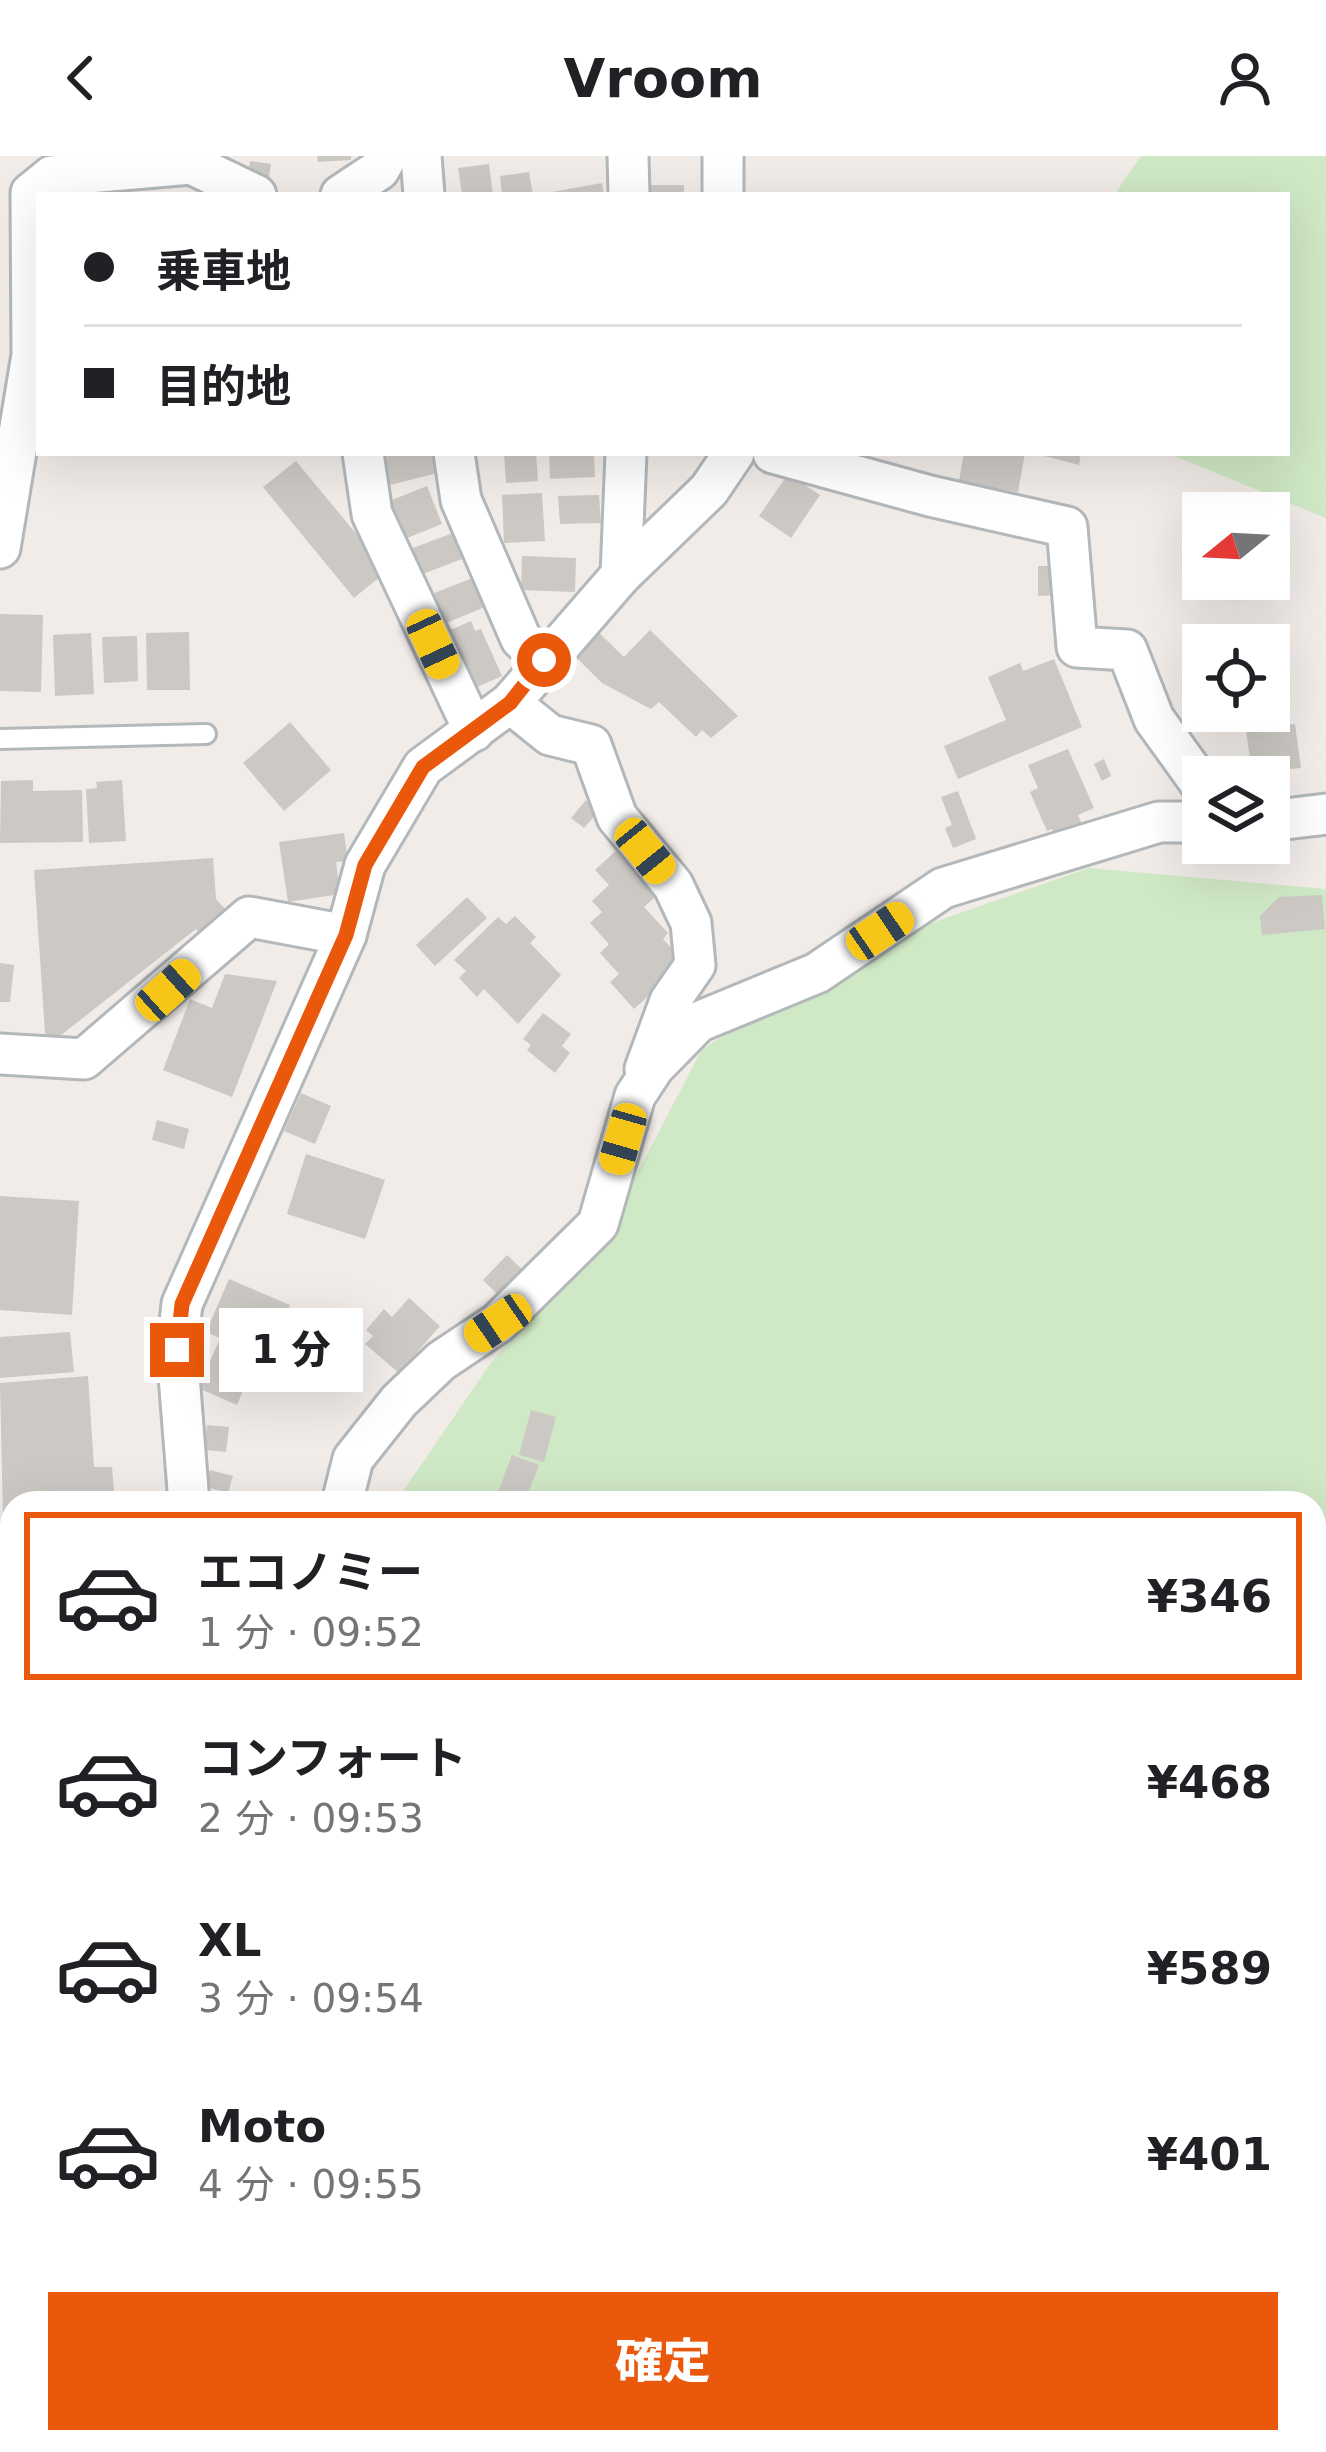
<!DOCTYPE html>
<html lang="ja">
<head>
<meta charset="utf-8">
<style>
  :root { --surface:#fff; --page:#f2f2f2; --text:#202124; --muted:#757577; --line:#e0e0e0; --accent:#ea580c }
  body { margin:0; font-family:"DejaVu Sans","Noto Sans JP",sans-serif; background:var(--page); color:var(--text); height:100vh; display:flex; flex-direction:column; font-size:45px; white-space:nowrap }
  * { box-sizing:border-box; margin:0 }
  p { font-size:39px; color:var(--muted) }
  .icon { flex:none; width:66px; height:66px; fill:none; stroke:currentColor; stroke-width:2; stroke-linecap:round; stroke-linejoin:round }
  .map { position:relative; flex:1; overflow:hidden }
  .drawer { position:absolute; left:0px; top:1335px; width:1326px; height:963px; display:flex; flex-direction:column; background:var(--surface); border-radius:36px 36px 0 0; box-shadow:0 12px 48px #0002 }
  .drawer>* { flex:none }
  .banner { position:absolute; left:36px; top:36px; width:1254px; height:264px; border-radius:0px; box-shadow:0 12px 48px #0002; display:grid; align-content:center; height:264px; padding:0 48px; background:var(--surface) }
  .needle { width:78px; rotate:252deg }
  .fabs { position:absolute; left:1182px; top:336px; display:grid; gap:24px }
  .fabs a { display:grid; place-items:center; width:108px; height:108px; border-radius:0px; background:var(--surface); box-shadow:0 12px 48px #0002; font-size:60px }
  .end { position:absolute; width:54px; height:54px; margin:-27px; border:15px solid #ea580c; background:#fff; box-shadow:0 0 0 6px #fff }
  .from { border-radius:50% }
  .bubble { position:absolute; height:84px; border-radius:0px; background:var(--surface); box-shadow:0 12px 48px #0002; font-size:39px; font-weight:800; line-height:84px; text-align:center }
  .car { position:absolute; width:36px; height:72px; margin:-36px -18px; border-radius:15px; box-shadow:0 0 9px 3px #0007; background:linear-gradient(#f5c518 24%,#345 0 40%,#f5c518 0 76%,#345 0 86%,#f5c518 0) }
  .banner b { display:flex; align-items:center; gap:42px; height:114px; font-size:45px }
  .banner b+b { border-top:3px solid var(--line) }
  .banner i { width:30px; height:30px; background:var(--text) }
  ul { padding:21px 0 0; list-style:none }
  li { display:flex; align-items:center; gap:36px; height:168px; margin:0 24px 18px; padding:0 24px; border:6px solid transparent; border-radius:0px }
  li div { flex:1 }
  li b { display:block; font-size:45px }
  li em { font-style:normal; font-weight:800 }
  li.active { border-color:var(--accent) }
  li>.icon { width:108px; height:108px; stroke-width:1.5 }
  .action { display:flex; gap:24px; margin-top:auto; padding:24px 48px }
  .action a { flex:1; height:138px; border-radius:0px; background:var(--accent); color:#fff; font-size:48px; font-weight:800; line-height:138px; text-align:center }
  header { display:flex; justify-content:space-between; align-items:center; height:156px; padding:0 48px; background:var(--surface); font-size:54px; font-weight:800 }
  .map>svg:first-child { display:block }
  .green { fill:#cfe8c5 }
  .building { fill:#ccc8c4 }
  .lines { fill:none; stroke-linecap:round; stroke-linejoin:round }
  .lane-casing { stroke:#b3b8ba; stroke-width:24 }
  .street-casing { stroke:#b3b8ba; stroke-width:45 }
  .secondary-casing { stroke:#b2b7ba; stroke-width:60 }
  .lane { stroke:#fff; stroke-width:18 }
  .street { stroke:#fff; stroke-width:39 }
  .secondary { stroke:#fff; stroke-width:54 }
  .route { stroke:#ea580c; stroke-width:15 }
</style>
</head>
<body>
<header><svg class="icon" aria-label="back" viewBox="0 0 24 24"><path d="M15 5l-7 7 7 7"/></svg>Vroom<svg class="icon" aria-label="person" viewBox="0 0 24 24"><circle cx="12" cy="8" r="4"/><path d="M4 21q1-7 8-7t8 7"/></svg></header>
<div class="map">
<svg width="1326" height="2296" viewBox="0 0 1326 2296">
  <rect width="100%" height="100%" fill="#f1ece8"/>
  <g class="green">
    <path d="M1141,0H1326V362L1167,297H1287V39H1114Z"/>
    <path d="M1089,712L1326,733V2296H400L396,2286H1314V1347H401L404,1334L490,1208L609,1071L701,895L834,801Z"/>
  </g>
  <g class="building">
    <path d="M317,0H351V4L318,6Z"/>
    <path d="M250,5L271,8L269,22L247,24Z"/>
    <path d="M489,8L493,39H462L458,12Z"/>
    <path d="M529,16L533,39H502L500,20Z"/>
    <path d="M602,27L604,39H546V37Z"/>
    <rect x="649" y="29" width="35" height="10"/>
    <path d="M378,297H432L438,317L386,330Z"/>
    <path d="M504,297H536L538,325L506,327Z"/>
    <path d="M549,297H594L595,321L550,323Z"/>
    <path d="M964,297H1025L1018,336L978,329L977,333L958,330Z"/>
    <path d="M1033,297H1081L1079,309Z"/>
    <path d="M296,305L387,415L354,442L263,331Z"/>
    <path d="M788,318L820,339L791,382L759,360Z"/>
    <path d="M427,330L442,368L402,384L387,346Z"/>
    <path d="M542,337L545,385L504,387L502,339Z"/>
    <path d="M599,339L601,367L560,368L558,340Z"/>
    <path d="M453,377L462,403L412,422L402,396Z"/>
    <path d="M522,400L576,402L575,436L521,434Z"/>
    <path d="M1038,410H1056V439L1038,440Z"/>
    <path d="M485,417L497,446L439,470L427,440Z"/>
    <path d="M0,458L43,459L41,536L0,535Z"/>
    <path d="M471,465L475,475L481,473L502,520L475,532L441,478Z"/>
    <path d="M595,473L624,501L650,474L738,560L711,582L702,574L696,581L659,546L651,553L602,527L572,497Z"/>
    <path d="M189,476L190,534H147L146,477Z"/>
    <path d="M91,477L94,538L55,540L53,479Z"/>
    <path d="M137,480L138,525L104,527L102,481Z"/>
    <path d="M1054,503L1082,571L958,623L944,590L1006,564L988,521L1020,507L1023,515Z"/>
    <path d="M1280,547L1281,564L1245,567L1244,555H1269V548Z"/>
    <path d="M290,566L331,614L284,655L243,607Z"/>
    <path d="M1295,568L1301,612L1252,617L1246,574Z"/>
    <path d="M1068,593L1094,652L1078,659L1083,671L1056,683L1052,673L1047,675L1030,636L1038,632L1028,609Z"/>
    <path d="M1104,603L1111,620L1102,625L1094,608Z"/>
    <path d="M33,624V635L82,634L83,686L0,687L1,625Z"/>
    <path d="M122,624L126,685L89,687L86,633L97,632L96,626Z"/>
    <path d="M958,635L976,683L953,692L945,672L952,669L941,641Z"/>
    <path d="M586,644L599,655L584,672L571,662Z"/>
    <path d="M344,677L348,705L336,706L340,738L288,746L279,686Z"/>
    <path d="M622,689L663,734L644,751L668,777L663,783L685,807L634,853L610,826L619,818L600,797L609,788L590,767L602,756L592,745L609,729L595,714Z"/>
    <path d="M213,702L216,743L227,755L200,778L196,773L46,891L34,714Z"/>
    <path d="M1322,739L1325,773L1262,779L1260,760L1279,741Z"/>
    <path d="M467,741L487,762L435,810L416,789Z"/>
    <path d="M515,760L536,781L530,787L561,819L518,868L484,833L477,841L459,822L466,815L454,804L498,761L506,768Z"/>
    <path d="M0,807L14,809L10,846H0Z"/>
    <path d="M225,818L277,825L232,941L163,914L190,843L212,852Z"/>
    <path d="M543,857L571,878L562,890L570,897L555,917L527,894L531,889L523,883Z"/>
    <path d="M301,937L331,950L315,988L284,975Z"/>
    <path d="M157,964L189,973L184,993L152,984Z"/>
    <path d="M306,998L385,1024L365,1083L287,1058Z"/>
    <path d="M0,1040L79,1045L72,1159L0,1154Z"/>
    <path d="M507,1099L531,1122L506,1147L483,1124Z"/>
    <path d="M229,1123L290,1149L267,1202L206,1176Z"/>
    <path d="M409,1142L440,1170L399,1217L365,1188L373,1180L366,1174L384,1153L392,1161Z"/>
    <path d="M70,1176L74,1216L0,1222V1181Z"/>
    <path d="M219,1185L257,1201L237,1249L198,1232Z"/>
    <path d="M88,1220L94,1311H112L115,1347H12V1364L3,1365L0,1227Z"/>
    <path d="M531,1254L556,1261L544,1306L519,1299Z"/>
    <path d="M207,1269L229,1271L226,1296L204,1294Z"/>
    <path d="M512,1299L539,1309L524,1347L495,1344Z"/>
    <path d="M210,1314L233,1320L228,1337L206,1331Z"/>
    <rect x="0" y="1618" width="12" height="37"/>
    <path d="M0,1681H4L5,1735H0Z"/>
    <path d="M12,2013V2047L2,2050L0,2017Z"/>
  </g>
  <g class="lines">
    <defs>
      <path id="lane" d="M0,583L206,578"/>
      <g id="street">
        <path d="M421,0L424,39"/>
        <path d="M628,0L629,39"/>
        <path d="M723,0V39"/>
        <path d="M341,39L379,14L387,0"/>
        <path d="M363,297L372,358L474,575"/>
        <path d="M454,297L461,344L521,483L544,504"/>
        <path d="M773,297L930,340L1067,371L1077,491L1127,494L1154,563L1203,631"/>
        <path d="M0,392L32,199L31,37L52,20L191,8L256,39"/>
        <path d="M621,419L626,297"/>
        <path d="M510,547L550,579L591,589L617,661L673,729L691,767L695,809L670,845L645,913"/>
        <path d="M1269,665L1326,658"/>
        <path d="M0,898L84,903L249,761L346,779"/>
        <path d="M189,1347L177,1194L182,1148L346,779L365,709L423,611L510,547L621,419L709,334L734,297"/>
        <path d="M342,1347L353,1303L399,1245L441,1205L498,1167L598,1068L635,940L654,911L698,866L817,817L943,732L1159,666H1203"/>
        <path d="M157,2286L160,2296"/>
      </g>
      <g id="secondary">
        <path d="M0,2178L12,2188"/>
        <path d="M84,2286L87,2296"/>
      </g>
    </defs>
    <use href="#lane" class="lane-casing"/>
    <use href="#street" class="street-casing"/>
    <use href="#secondary" class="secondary-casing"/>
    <use href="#lane" class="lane"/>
    <use href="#street" class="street"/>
    <use href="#secondary" class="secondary"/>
  </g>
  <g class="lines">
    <path class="route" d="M177,1194L182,1148L346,779L365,709L423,611L510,547L544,504"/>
  </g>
</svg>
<div class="fabs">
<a><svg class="needle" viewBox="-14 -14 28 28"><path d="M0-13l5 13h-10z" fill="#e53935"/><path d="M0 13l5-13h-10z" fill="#757577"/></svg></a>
<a><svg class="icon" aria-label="locate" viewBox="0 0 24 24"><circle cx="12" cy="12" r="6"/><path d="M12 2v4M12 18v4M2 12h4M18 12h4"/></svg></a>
<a><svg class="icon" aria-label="layers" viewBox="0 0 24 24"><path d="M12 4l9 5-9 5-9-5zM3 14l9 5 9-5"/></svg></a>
</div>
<i class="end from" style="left:544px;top:504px"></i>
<i class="end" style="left:177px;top:1194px"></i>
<div class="bubble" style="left:219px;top:1152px;width:144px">1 分</div>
<i class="car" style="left:433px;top:488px;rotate:155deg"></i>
<i class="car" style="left:645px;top:695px;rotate:141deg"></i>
<i class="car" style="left:880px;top:775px;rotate:56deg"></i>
<i class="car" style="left:168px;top:834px;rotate:48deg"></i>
<i class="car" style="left:623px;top:983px;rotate:196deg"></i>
<i class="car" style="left:498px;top:1167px;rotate:236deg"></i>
<div class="banner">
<b><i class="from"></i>乗車地</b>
<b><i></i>目的地</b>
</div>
<section class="drawer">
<ul>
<li class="active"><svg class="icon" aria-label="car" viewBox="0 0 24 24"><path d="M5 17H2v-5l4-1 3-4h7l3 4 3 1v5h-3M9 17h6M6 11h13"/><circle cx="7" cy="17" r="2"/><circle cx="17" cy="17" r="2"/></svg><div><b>エコノミー</b><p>1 分 · 09:52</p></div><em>¥346</em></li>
<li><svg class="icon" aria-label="car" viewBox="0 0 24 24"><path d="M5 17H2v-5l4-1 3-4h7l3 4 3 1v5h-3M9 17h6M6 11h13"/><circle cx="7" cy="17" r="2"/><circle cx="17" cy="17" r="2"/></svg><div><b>コンフォート</b><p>2 分 · 09:53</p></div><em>¥468</em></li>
<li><svg class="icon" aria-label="car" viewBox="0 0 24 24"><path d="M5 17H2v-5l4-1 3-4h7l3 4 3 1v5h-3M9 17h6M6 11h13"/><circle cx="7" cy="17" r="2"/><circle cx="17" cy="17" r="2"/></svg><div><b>XL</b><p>3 分 · 09:54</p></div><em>¥589</em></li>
<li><svg class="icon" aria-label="car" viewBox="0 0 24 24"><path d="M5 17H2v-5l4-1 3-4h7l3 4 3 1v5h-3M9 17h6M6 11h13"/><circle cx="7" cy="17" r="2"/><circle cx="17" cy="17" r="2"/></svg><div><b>Moto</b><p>4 分 · 09:55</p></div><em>¥401</em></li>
</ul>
<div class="action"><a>確定</a></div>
</section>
</div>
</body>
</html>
